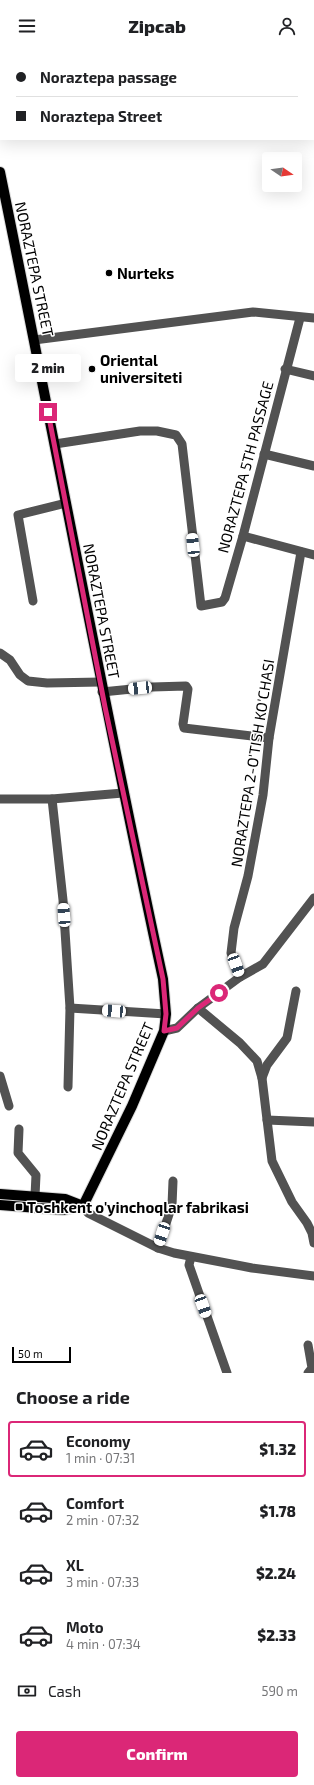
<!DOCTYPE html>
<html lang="en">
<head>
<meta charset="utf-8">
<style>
  :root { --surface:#fff; --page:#f6f6f6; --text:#202124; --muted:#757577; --line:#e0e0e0; --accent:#db2777 }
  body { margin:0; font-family:"Exo 2",sans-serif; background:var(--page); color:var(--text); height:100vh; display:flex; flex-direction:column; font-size:15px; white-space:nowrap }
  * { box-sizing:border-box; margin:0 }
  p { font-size:13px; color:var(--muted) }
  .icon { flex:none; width:22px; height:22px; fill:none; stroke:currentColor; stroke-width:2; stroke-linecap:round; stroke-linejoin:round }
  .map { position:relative; height:1321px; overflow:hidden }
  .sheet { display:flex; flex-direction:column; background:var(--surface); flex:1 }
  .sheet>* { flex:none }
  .guide { position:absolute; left:0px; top:0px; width:314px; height:88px; box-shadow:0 4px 16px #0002; display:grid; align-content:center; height:88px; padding:0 16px; background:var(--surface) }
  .needle { width:26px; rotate:103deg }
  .fabs { position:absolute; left:262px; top:100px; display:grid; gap:8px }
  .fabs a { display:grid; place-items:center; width:40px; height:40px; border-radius:4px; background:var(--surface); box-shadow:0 4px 16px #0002; font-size:20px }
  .scale { position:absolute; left:12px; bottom:10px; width:59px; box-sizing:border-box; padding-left:4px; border:2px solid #000; border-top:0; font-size:11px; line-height:14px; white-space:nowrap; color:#000; -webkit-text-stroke:3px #fff; paint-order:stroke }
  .end { position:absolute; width:18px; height:18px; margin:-9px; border:5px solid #db2777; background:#fff; box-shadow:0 0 0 2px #fff }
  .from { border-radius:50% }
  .bubble { position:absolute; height:28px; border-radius:4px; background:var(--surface); box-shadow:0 4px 16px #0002; font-size:13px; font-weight:800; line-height:28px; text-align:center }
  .car { position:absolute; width:12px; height:24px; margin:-12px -6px; border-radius:5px; box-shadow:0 0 3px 1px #0007; background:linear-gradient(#fff 24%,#345 0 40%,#fff 0 76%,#345 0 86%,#fff 0) }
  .guide b { display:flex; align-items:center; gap:14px; height:38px; font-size:15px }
  .guide b+b { border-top:1px solid var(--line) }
  .guide i { width:10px; height:10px; background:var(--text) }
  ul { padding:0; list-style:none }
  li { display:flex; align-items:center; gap:12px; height:56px; margin:0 8px 6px; padding:0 8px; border:2px solid transparent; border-radius:4px }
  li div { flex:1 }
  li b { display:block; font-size:15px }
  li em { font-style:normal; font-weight:800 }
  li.on { border-color:var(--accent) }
  li>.icon { width:36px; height:36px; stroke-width:1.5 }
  h2 { padding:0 16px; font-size:18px; line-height:48px }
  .pay { display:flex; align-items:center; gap:10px; height:44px; padding:0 16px; font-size:15px }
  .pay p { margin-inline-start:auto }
  .action { display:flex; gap:8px; margin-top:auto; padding:8px 16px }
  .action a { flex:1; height:46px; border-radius:4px; background:var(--accent); color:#fff; font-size:16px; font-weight:800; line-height:46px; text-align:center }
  header { display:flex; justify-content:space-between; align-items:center; height:52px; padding:0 16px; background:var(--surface); font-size:18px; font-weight:800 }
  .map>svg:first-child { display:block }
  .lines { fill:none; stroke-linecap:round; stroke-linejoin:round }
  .major-casing { stroke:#dbdbdb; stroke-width:12 }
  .minor { stroke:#525252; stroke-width:9 }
  .major { stroke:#000; stroke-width:10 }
  .route { stroke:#db2777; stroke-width:5 }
  .poi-dot { fill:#000; stroke:#fff; stroke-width:1.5 }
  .labels { text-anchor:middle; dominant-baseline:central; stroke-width:3; stroke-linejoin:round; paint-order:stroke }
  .street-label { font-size:15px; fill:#000; stroke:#fff }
  .poi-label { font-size:15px; font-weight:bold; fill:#000; stroke:#fff; text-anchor:start }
</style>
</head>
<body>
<header><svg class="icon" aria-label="menu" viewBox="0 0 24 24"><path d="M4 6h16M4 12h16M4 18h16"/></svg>Zipcab<svg class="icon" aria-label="person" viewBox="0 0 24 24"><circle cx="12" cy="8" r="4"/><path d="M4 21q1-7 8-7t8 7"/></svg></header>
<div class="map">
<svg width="314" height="1321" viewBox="0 0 314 1321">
  <rect width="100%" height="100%" fill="#fff"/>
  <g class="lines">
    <defs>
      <g id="major">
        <path d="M0,120C55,389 105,659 163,927L166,962L164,979L132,1054L83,1154"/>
        <path d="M0,1142L65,1147L83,1154"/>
        <path d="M0,1153L63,1158L83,1154"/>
      </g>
    </defs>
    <use href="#major" class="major-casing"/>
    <g class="minor">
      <path d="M34,288L253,260L314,266"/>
      <path d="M285,317L314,324"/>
      <path d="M55,392L140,379H157L176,383L182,392L201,554L222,550L225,546L243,484L300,266"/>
      <path d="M264,402L314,414"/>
      <path d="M243,484L314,503"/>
      <path d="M33,549L18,463L66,451"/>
      <path d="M0,601L10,608L20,623L28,629L47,631L101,630"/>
      <path d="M102,640L152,635L186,634L188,637L183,672L184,676L269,686"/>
      <path d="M0,747H52L123,741"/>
      <path d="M52,747L63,848L70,956L68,1035"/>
      <path d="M240,925L231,901L234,876L248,824L263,743L269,686L301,500"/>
      <path d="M70,956L166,962"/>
      <path d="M198,956L240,991L257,1009L262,1026L272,1109L292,1150L307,1171L312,1181L314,1191"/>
      <path d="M164,979L177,976L198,956L240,925L263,912L314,846"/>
      <path d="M0,1024L9,1054"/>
      <path d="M262,1026L267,1013L287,986L296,939"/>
      <path d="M267,1068L314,1070"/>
      <path d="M19,1077L18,1101L36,1123L35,1144"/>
      <path d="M83,1154L88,1161L158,1196L174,1201L252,1216L314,1224"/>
      <path d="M158,1196L172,1153L173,1129"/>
      <path d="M191,1205L189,1213L227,1321"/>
      <path d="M308,1293L312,1316L308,1321"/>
    </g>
    <use href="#major" class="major"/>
  </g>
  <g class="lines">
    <path class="route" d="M48,360L105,655L163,927L166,962L164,979L177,976L198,956L219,941"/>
  </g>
  <g class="poi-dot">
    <circle cx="109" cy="221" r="4"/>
    <circle cx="92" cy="317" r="4"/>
    <rect x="15" y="1151" width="8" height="8" rx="2"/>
  </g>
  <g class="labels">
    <g class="street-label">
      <text transform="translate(35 217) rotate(78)">NORAZTEPA STREET</text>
      <text transform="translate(245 415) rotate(-75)">NORAZTEPA 5TH PASSAGE</text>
      <text transform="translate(102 559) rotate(79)">NORAZTEPA STREET</text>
      <text transform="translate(252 711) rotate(-81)">NORAZTEPA 2-O'TISH KO'CHASI</text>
      <text transform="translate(122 1034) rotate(-67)">NORAZTEPA STREET</text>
    </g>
    <g class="poi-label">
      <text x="117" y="221">Nurteks</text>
      <text x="100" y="308">Oriental<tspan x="100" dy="17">universiteti</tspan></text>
      <text x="27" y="1155">Toshkent o'yinchoqlar fabrikasi</text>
    </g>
  </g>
</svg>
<div class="fabs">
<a><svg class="needle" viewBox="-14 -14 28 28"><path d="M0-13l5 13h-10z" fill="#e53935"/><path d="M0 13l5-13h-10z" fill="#757577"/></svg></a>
</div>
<div class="scale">50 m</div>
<i class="end from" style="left:219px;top:941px"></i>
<i class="end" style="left:48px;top:360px"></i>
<div class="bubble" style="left:15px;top:302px;width:66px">2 min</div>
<i class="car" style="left:193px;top:493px;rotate:354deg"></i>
<i class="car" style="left:140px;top:636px;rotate:264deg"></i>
<i class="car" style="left:64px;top:863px;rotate:356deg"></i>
<i class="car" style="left:236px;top:913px;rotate:160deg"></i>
<i class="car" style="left:114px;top:959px;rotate:274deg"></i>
<i class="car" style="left:162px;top:1182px;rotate:198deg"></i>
<i class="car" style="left:203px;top:1254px;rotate:160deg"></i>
<div class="guide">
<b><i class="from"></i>Noraztepa passage</b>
<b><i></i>Noraztepa Street</b>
</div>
</div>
<section class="sheet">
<h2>Choose a ride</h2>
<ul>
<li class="on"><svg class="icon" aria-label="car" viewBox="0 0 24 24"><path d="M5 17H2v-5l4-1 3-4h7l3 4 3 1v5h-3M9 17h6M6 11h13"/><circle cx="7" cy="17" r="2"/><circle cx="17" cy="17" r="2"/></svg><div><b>Economy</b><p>1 min · 07:31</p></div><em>$1.32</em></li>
<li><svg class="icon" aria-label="car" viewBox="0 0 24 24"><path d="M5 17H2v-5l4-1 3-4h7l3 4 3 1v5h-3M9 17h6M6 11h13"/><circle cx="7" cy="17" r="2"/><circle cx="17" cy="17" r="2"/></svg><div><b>Comfort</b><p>2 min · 07:32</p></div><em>$1.78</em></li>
<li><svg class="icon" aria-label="car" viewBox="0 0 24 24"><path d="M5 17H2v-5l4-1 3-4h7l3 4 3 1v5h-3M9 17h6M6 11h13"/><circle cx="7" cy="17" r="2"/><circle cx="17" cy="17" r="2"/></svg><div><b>XL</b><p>3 min · 07:33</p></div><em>$2.24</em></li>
<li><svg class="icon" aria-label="car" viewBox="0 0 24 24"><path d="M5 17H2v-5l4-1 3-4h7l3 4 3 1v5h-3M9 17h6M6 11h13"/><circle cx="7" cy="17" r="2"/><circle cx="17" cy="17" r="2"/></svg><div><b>Moto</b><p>4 min · 07:34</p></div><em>$2.33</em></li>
</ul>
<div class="pay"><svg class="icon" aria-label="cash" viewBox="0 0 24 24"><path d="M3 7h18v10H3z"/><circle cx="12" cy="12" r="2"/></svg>Cash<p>590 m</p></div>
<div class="action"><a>Confirm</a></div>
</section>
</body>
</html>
